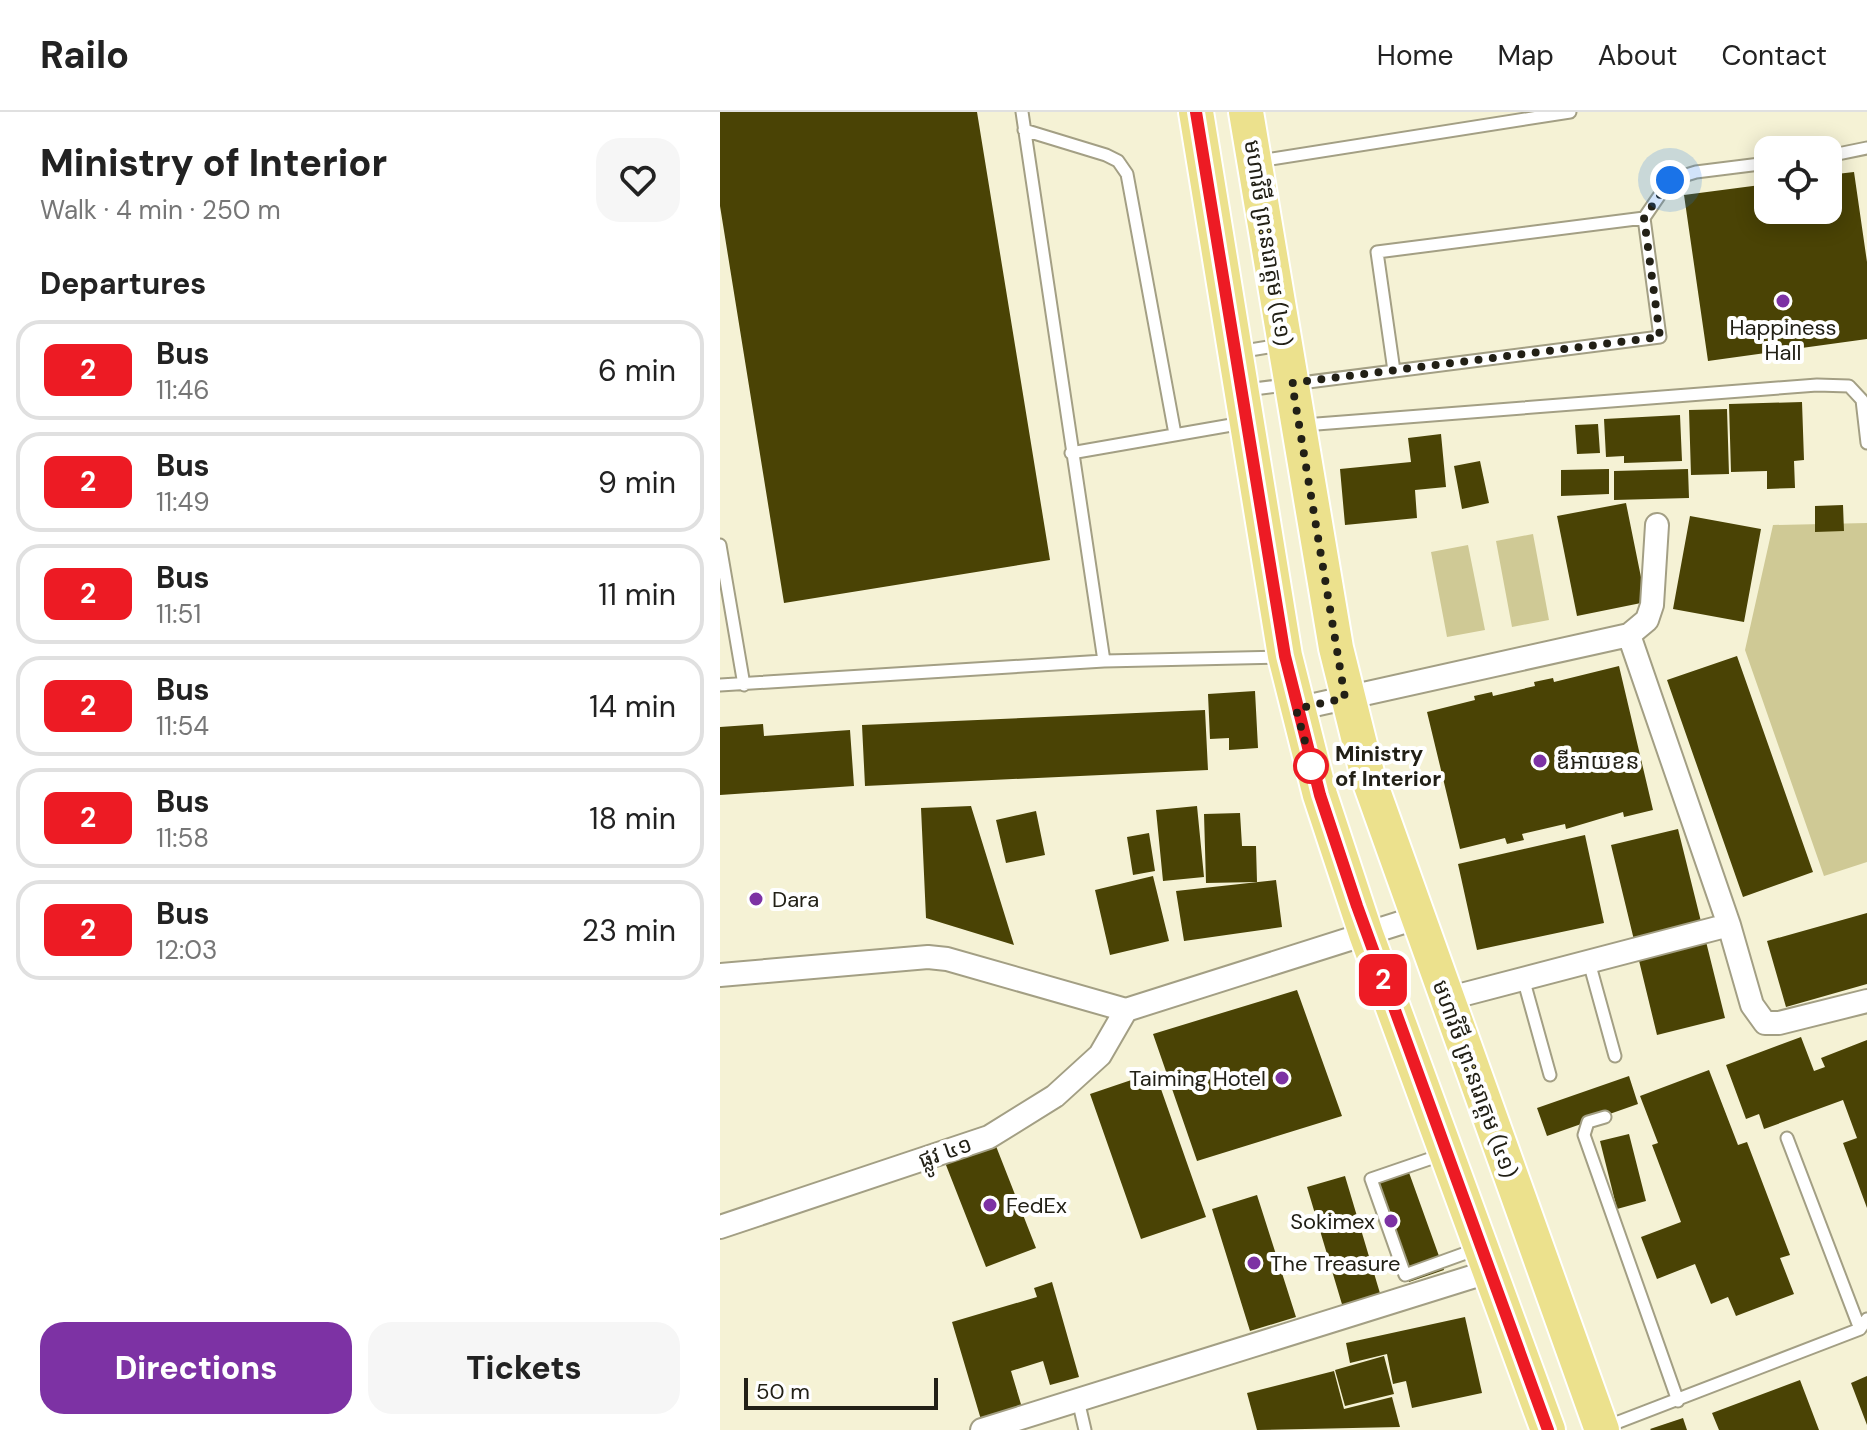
<!DOCTYPE html>
<meta charset="utf-8">
<style>
body{margin:0;font-family:"DM Sans","Noto Sans Khmer",sans-serif;background:#f6f6f6;color:#222;height:100vh;display:flex;flex-direction:column;font-size:30px;white-space:nowrap}
*{box-sizing:border-box;margin:0}
p{font-size:26px;color:#767676}
.icon{flex:none;width:44px;height:44px;fill:none;stroke:currentColor;stroke-width:2;stroke-linecap:round;stroke-linejoin:round}
.map{position:relative;flex:1;overflow:hidden}
.panel{display:flex;flex-direction:column;background:#fff;width:720px}
.panel>*{flex:none}
.badge{padding:0 16px;border-radius:12px;font-size:28px;line-height:52px}
.buttons{position:absolute;left:1034px;top:24px;display:grid;gap:16px}
.buttons a{display:grid;place-items:center;width:88px;height:88px;border-radius:16px;background:#fff;box-shadow:0 4px 20px #0003;font-size:40px}
.scale{position:absolute;left:24px;bottom:20px;width:194px;box-sizing:border-box;padding-left:8px;border:4px solid #222016;border-top:0;font-size:22px;line-height:28px;white-space:nowrap;color:#222016;-webkit-text-stroke:6px #fff;paint-order:stroke}
.you{position:absolute;width:40px;height:40px;margin:-20px;border:6px solid #fff;border-radius:50%;background:#1a73e8;box-shadow:0 0 0 12px #1a73e833}
.map>.badge{position:absolute;translate:-50% -50%;box-shadow:0 0 0 4px #fff}
h2{padding:0 40px;font-size:30px;line-height:72px}
.round{display:grid;place-items:center;flex:none;width:84px;height:84px;border-radius:24px;background:#f6f6f6}
.head{display:flex;align-items:center;justify-content:space-between;height:136px;padding:0 40px}
h1{font-size:38px;font-weight:800;line-height:60px}
.cta{display:flex;gap:16px;margin-top:auto;padding:16px 40px}
.cta a{flex:1;height:92px;border-radius:24px;background:#7d32a4;color:#fff;font-size:32px;font-weight:800;line-height:92px;text-align:center}
.cta a+a{background:#f6f6f6;color:#222}
ul{padding:0;list-style:none}
li{display:flex;align-items:center;gap:24px;height:100px;margin:0 16px 12px;padding:0 24px;border:4px solid #e0e0e0;border-radius:24px}
li div{flex:1}
li b{display:block;font-size:30px}
li em{font-style:normal}
li .badge{min-width:88px;font-weight:700;text-align:center}
header{display:flex;align-items:center;gap:48px;box-sizing:border-box;height:112px;padding:0 40px;background:#fff;border-bottom:2px solid #e0e0e0}
header strong{font-size:38px}
nav{display:flex;gap:44px;margin-inline-start:auto;font-size:28px}
main{display:flex;flex:1;min-height:0}
.map>svg:first-child{display:block}
.green{fill:#cfc995}
.building{fill:#4a4305}
.lines{fill:none;stroke-linecap:round;stroke-linejoin:round}
.lane-casing{stroke:#a39f84;stroke-width:15}
.street-casing{stroke:#a39f84;stroke-width:26}
.primary-casing{stroke:#fff;stroke-width:38}
.lane{stroke:#fff;stroke-width:11}
.street{stroke:#fff;stroke-width:22}
.primary{stroke:#ece18d;stroke-width:34}
.line-casing{stroke:#fff;stroke-width:18}
.line{stroke:#ed1b24;stroke-width:12}
.walk{stroke:#222016;stroke-width:8;stroke-dasharray:0 14.4}
.poi-dot{fill:#7d32a4;stroke:#fff;stroke-width:3}
.stop-dot{fill:#fff;stroke:#ed1b24;stroke-width:4}
.labels{text-anchor:middle;dominant-baseline:central;stroke-width:8;stroke-linejoin:round;paint-order:stroke}
.street-label{font-size:22px;fill:#222016;stroke:#fff}
.poi-label{font-size:22px;fill:#222016;stroke:#fff;text-anchor:start}
.stop-label{font-size:22px;font-weight:bold;fill:#222016;stroke:#fff;text-anchor:start}
</style>
<header>
<strong>Railo</strong>
<nav><a>Home</a><a>Map</a><a>About</a><a>Contact</a></nav>
</header>
<main>
<section class="panel">
<div class="head"><div><h1>Ministry of Interior</h1><p>Walk · 4 min · 250 m</p></div><a class="round"><svg class="icon" aria-label="heart" viewBox="0 0 24 24"><path d="M12 20l-8-8c-3-5 5-10 8-4 3-6 11-1 8 4z"/></svg></a></div>
<h2>Departures</h2>
<ul>
<li><span class="badge" style="background:#ed1b24;color:#fff">2</span><div><b>Bus</b><p>11:46</p></div><em>6 min</em></li>
<li><span class="badge" style="background:#ed1b24;color:#fff">2</span><div><b>Bus</b><p>11:49</p></div><em>9 min</em></li>
<li><span class="badge" style="background:#ed1b24;color:#fff">2</span><div><b>Bus</b><p>11:51</p></div><em>11 min</em></li>
<li><span class="badge" style="background:#ed1b24;color:#fff">2</span><div><b>Bus</b><p>11:54</p></div><em>14 min</em></li>
<li><span class="badge" style="background:#ed1b24;color:#fff">2</span><div><b>Bus</b><p>11:58</p></div><em>18 min</em></li>
<li><span class="badge" style="background:#ed1b24;color:#fff">2</span><div><b>Bus</b><p>12:03</p></div><em>23 min</em></li>
</ul>
<div class="cta"><a>Directions</a><a>Tickets</a></div>
</section>
<div class="map">
<svg width="1147" height="1318" viewBox="0 0 1147 1318">
<rect width="100%" height="100%" fill="#f5f2d5"/>
<path class="green" d="M1147,411V750L1104,764L1025,538L1053,413Z
M813,422L829,508L792,515L776,429Z
M748,433L765,518L727,525L711,440Z"/>
<path class="building" d="M0,0H257L330,448L64,491L0,94Z
M1134,60L1147,150V227L988,249L964,83L1048,72V98H1108V63Z
M1082,290L1084,348L1074,349L1075,376L1047,377V359L1011,360L1009,292Z
M1007,297L1009,362L971,363L969,298Z
M960,303L962,349L904,351V344L886,345L884,307Z
M878,312L880,341L857,342L855,313Z
M721,322L726,375L695,378L697,406L625,413L620,357L691,350L688,326Z
M760,349L769,391L742,397L734,354Z
M889,357V382L841,384V358Z
M968,357L969,386L894,388V359Z
M906,391L926,490L857,504L837,404Z
M1123,393L1124,419L1095,420V394Z
M970,404L1041,417L1024,510L953,497Z
M1017,544L1093,760L1023,785L947,568Z
M899,554L933,698L904,705L903,700L846,717L845,712L802,722L804,728L787,732L785,726L740,737L707,600L755,588L754,584L772,580L773,584L815,574L814,570L833,566L834,570Z
M535,579L538,636L509,638V626L490,627L488,582Z
M485,598L488,658L145,674L142,613Z
M43,612L44,624L130,618L134,674L0,683V615Z
M251,694L294,833L206,806L201,696Z
M477,694L484,765L443,769L436,698Z
M316,699L325,743L286,751L276,708Z
M520,701L522,734H536L537,770L486,771L484,702Z
M958,717L1005,906L937,923L891,733Z
M429,721L435,759L413,763L407,725Z
M865,723L884,811L757,838L738,752Z
M433,764L449,829L390,843L375,778Z
M556,768L562,815L464,829L456,779Z
M1147,801V872L1066,895L1047,829Z
M577,878L622,1004L477,1049L433,922Z
M1081,925L1094,959L1105,955L1101,946L1147,928V1096L1123,1031L1137,1026L1123,988L1044,1017L1039,1002L1026,1007L1006,953Z
M989,958L1018,1033L1027,1030L1070,1143L1060,1146L1074,1182L1016,1204L1008,1185L991,1192L975,1152L937,1167L921,1125L961,1110L932,1033L938,1031L920,984Z
M435,960L486,1105L421,1127L370,982Z
M909,964L918,992L827,1024L817,996Z
M909,1022L926,1089L897,1097L880,1029Z
M274,1029L316,1136L266,1155L224,1048Z
M687,1055L724,1158L689,1170L652,1067Z
M625,1064L662,1188L624,1199L587,1075Z
M537,1083L576,1205L530,1219L492,1097Z
M332,1170L359,1265L330,1273L323,1249L291,1259L303,1299L262,1311L232,1210L317,1185L314,1176Z
M745,1205L762,1281L692,1296L686,1269L673,1272L667,1242L630,1251L626,1231Z
M664,1244L674,1282L625,1294L615,1258Z
M614,1259L624,1297L672,1285L680,1315L537,1318L527,1281Z
M1147,1264V1313L1131,1271Z
M1080,1268L1099,1318H999L992,1301Z
M963,1306L967,1318H931L930,1317Z"/>
<g class="lines">
<defs>
<path id="lane" d="M302,0L384,549
M304,18L386,43L398,49L407,62L455,322
M1108,44L1147,36
M539,49L850,0
M518,240L560,233
M674,259L657,140L924,106
M526,278L940,225L924,106L950,68L976,60L1048,51
M584,313L1097,273L1129,274L1142,288L1147,331
M351,341L523,311
M0,433L24,573
M0,573L384,549L560,545
M869,850L895,944
M803,866L830,963
M885,1005L868,1010L864,1023L958,1289
M1067,1026L1140,1217
M724,1042L651,1067L685,1163L757,1137
M358,1288L365,1318
M883,1316L1140,1217L1147,1207"/>
<path id="street" d="M909,523L927,508L932,493L937,413
M576,597L909,523L1009,813L726,887
M1009,813L1032,893L1045,911H1059L1147,889
M0,863L208,845L227,847L406,898L696,806
M0,1115L269,1025L335,984L380,943L406,898
M262,1318L771,1159"/>
<path id="primary" d="M476,0L565,544L600,683L646,822L828,1318
M526,0L616,536L648,665L882,1318"/>
</defs>
<use href="#lane" class="lane-casing"/>
<use href="#street" class="street-casing"/>
<use href="#primary" class="primary-casing"/>
<use href="#lane" class="lane"/>
<use href="#street" class="street"/>
<use href="#primary" class="primary"/>
</g>
<g class="lines">
<defs>
<path id="line" d="M476,0L565,544L600,683L637,794L828,1318"/>
</defs>
<use href="#line" class="line-casing"/>
<use href="#line" class="line"/>
<path class="walk" d="M591,654L594,662L576,597L625,586L572,271L940,225L924,106L950,68"/>
</g>
<g class="poi-dot">
<circle cx="1063" cy="189" r="8"/>
<circle cx="820" cy="649" r="8"/>
<circle cx="36" cy="787" r="8"/>
<circle cx="562" cy="966" r="8"/>
<circle cx="270" cy="1093" r="8"/>
<circle cx="671" cy="1109" r="8"/>
<circle cx="534" cy="1151" r="8"/>
</g>
<circle class="stop-dot" cx="591" cy="654" r="16"/>
<g class="labels">
<g class="street-label">
<text transform="translate(548 131) rotate(81)">មហាវិថី ព្រះនរោត្តម (៤១)</text>
<text transform="translate(755 967) rotate(70)">មហាវិថី ព្រះនរោត្តម (៤១)</text>
<text transform="translate(225 1040) rotate(-19)">ផ្លូវ ៤១</text>
</g>
<g class="poi-label">
<text x="1063" y="215" text-anchor="middle">Happiness<tspan x="1063" dy="25">Hall</tspan></text>
<text x="836" y="649">ឌីអាយខន</text>
<text x="52" y="787">Dara</text>
<text x="546" y="966" text-anchor="end">Taiming Hotel</text>
<text x="286" y="1093">FedEx</text>
<text x="655" y="1109" text-anchor="end">Sokimex</text>
<text x="550" y="1151">The Treasure</text>
</g>
<g class="stop-label">
<text x="615" y="641">Ministry<tspan x="615" dy="25">of Interior</tspan></text>
</g>
</g>
</svg>
<div class="buttons">
<a><svg class="icon" aria-label="locate" viewBox="0 0 24 24"><circle cx="12" cy="12" r="6"/><path d="M12 2v4M12 18v4M2 12h4M18 12h4"/></svg></a>
</div>
<div class="scale">50 m</div>
<div class="you" style="left:950px;top:68px"></div>
<b class="badge" style="left:663px;top:868px;background:#ed1b24;color:#fff">2</b>
</div>
</main>
